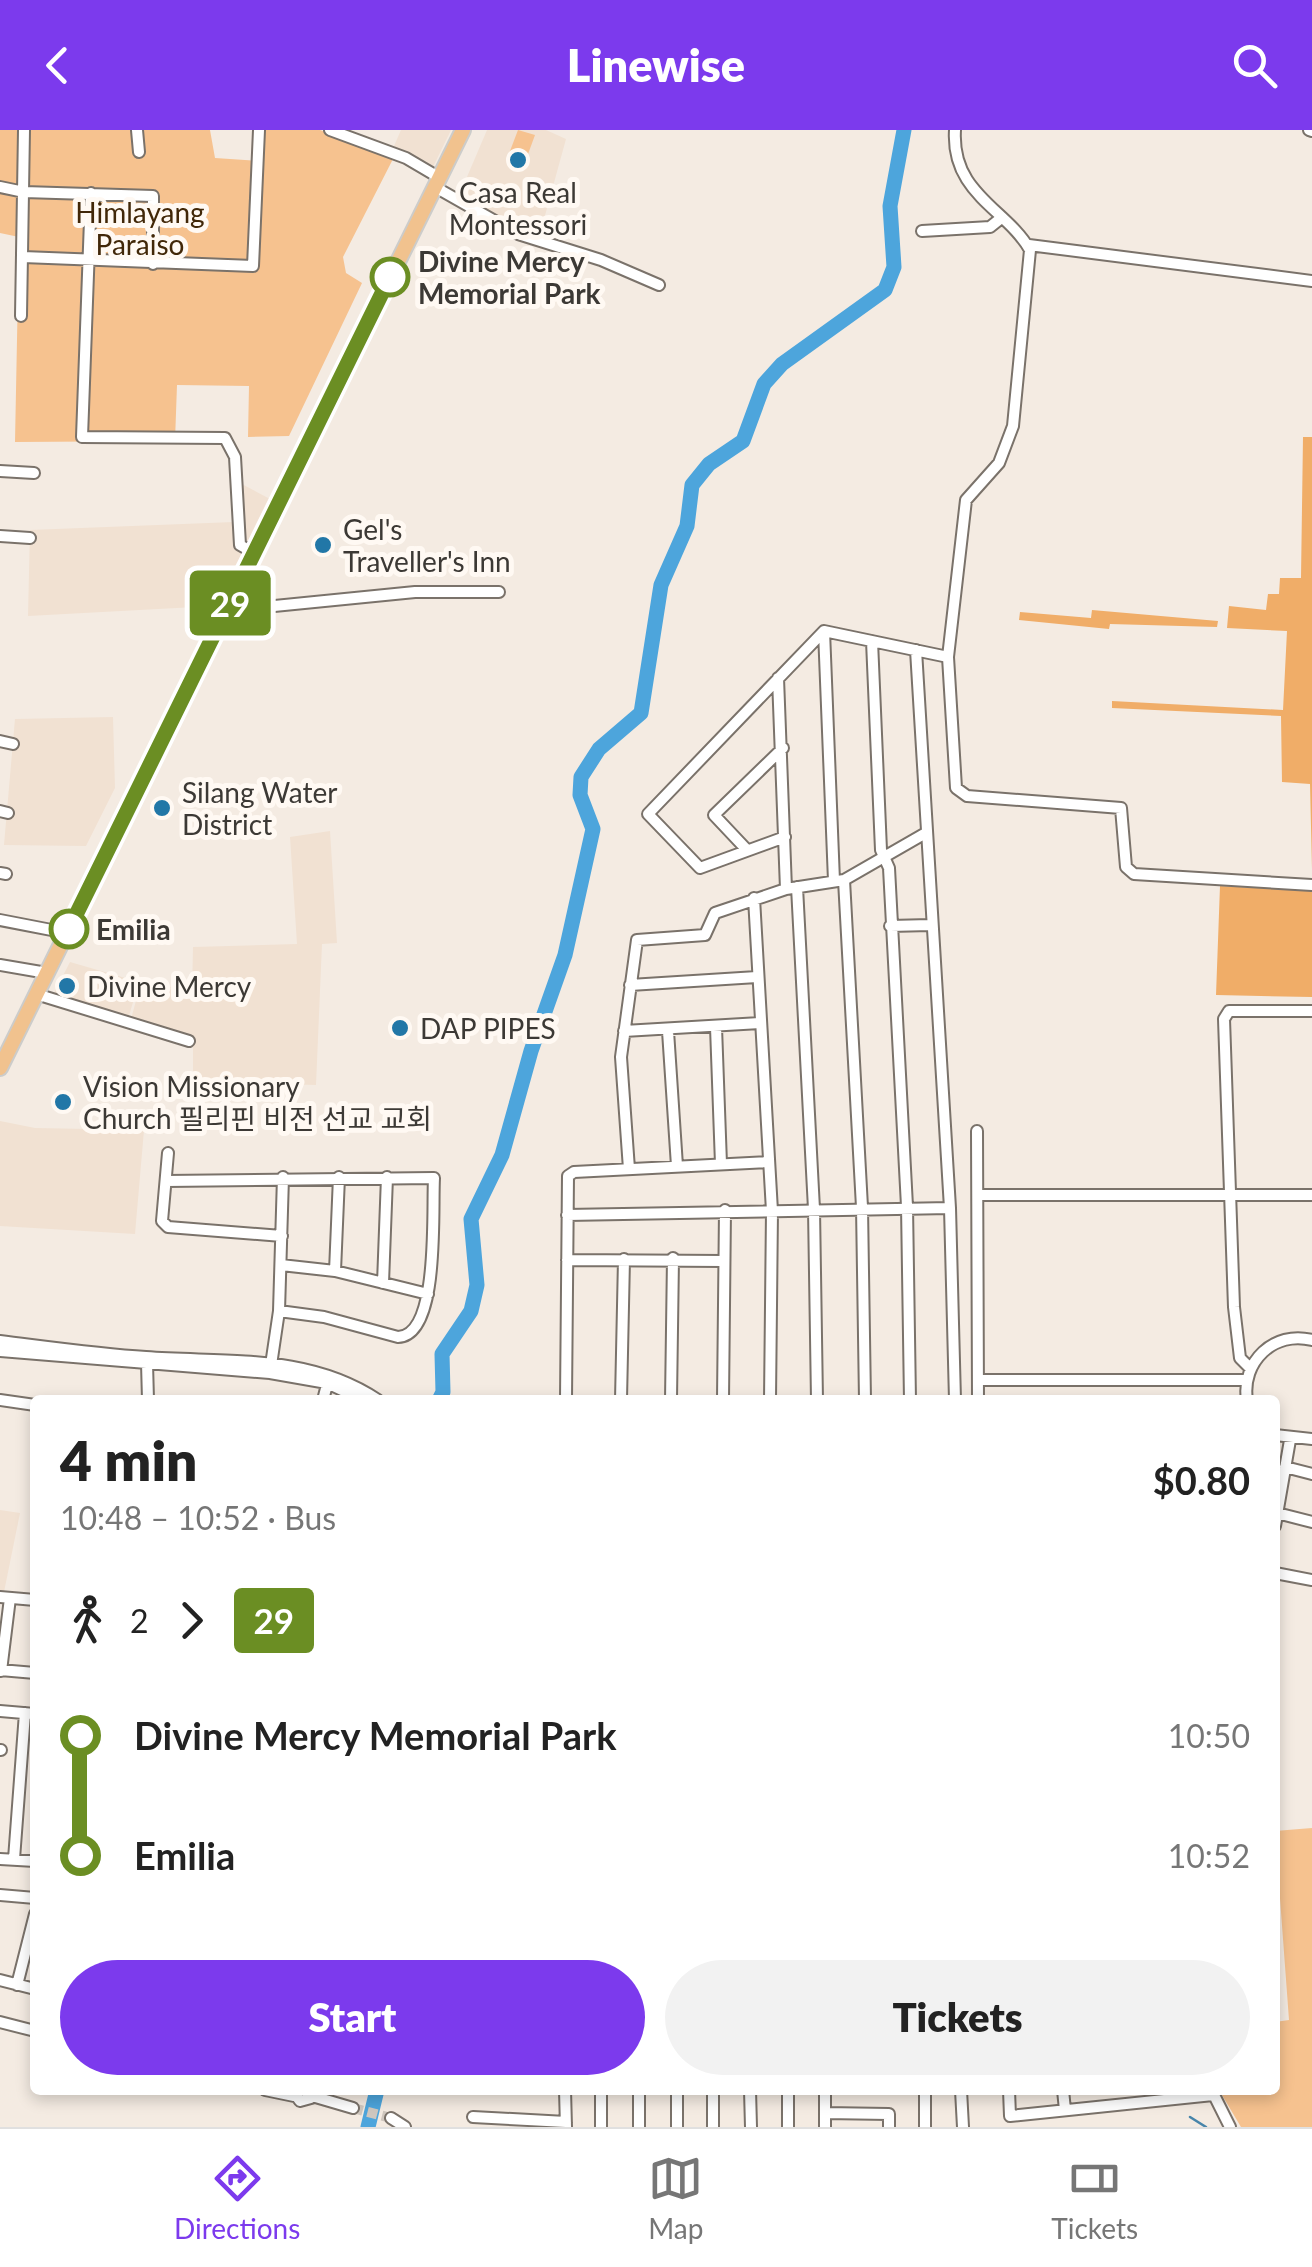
<!DOCTYPE html>
<meta charset="utf-8">
<style>
body{margin:0;font-family:Lato,"Noto Sans KR",sans-serif;background:#f2f2f2;color:#222;height:100vh;display:flex;flex-direction:column;font-size:38px;white-space:nowrap}
*{box-sizing:border-box;margin:0}
p{font-size:32px;color:#767676}
.icon{flex:none;width:55px;height:55px;fill:none;stroke:currentColor;stroke-width:2;stroke-linecap:round;stroke-linejoin:round}
.map{position:relative;flex:1;overflow:hidden}
.details{position:absolute;left:30px;top:1265px;width:1250px;height:700px;display:flex;flex-direction:column;background:#fff;border-radius:10px;box-shadow:0 5px 15px #0003}
.details>*{flex:none}
.badge{padding:0 20px;border-radius:8px;font-size:35px;line-height:65px}
.map>.badge{position:absolute;translate:-50% -50%;box-shadow:0 0 0 5px #fff}
.legs{display:flex;align-items:center;gap:15px;height:110px;padding:0 30px;font-size:32px}
.legs p{margin-inline-start:auto}
.overview{display:flex;align-items:center;justify-content:space-between;height:170px;padding:0 30px}
h1{font-size:55px;font-weight:800;line-height:75px}
.action{display:flex;gap:20px;margin-top:auto;padding:20px 30px}
.action a{flex:1;height:115px;border-radius:60px;background:#7c3aed;color:#fff;font-size:40px;font-weight:800;line-height:115px;text-align:center}
.action a+a{background:#f2f2f2;color:#222}
ul{padding:0 30px;list-style:none}
li{display:flex;align-items:center;gap:35px;height:120px;font-size:38px}
li i{display:grid;place-items:center;width:15px;height:100%;margin:0 12px;background:currentColor}
li i::after{content:'';width:25px;height:25px;margin:-12px;border:8px solid;border-radius:50%;background:#fff}
li p{margin-inline-start:auto}
li:first-child i{background:linear-gradient(#0000 50%,currentColor 0)}
li:last-child i{background:linear-gradient(currentColor 50%,#0000 0)}
header{display:flex;justify-content:space-between;align-items:center;height:130px;padding:0 30px;background:#7c3aed;color:#fff;font-size:45px;font-weight:800}
.dock{display:flex;justify-content:space-around;align-items:center;height:140px;border-top:2px solid #e0e0e0;background:#fff;font-size:28px;color:#767676}
.dock a{display:grid;justify-items:center;gap:5px}
.dock .current{color:#7c3aed}
.map>svg:first-child{display:block}
.built{fill:#f1e1d2}
.green{fill:#f6c28f}
.forest{fill:#f0ad68}
.lines{fill:none;stroke-linecap:round;stroke-linejoin:round}
.stream{stroke:#4885aa;stroke-width:2.5}
.river{stroke:#4da5dc;stroke-width:15}
.minor-tunnel{stroke:#cfc7bf;stroke-width:10;stroke-dasharray:10 5;stroke-linecap:butt}
.minor-casing{stroke:#7a726a;stroke-width:14}
.major-casing{stroke:#ccccca;stroke-width:18}
.minor{stroke:#fff;stroke-width:10}
.major{stroke:#f1c28e;stroke-width:14}
.line-1-casing{stroke:#fff;stroke-width:22}
.line-1{stroke:#6b8e23;stroke-width:15}
.poi-dot{fill:#2277a7;stroke:#fff9f3;stroke-width:4}
.stop-1-dot{fill:#fff;stroke:#6b8e23;stroke-width:5}
.labels{text-anchor:middle;dominant-baseline:central;stroke-width:10;stroke-linejoin:round;paint-order:stroke}
.poi-label{font-size:28px;fill:#3c3935;stroke:#fff9f3;text-anchor:start}
.park-label{font-size:28px;fill:#412708;stroke:#fff9f3}
.stop-label{font-size:28px;font-weight:bold;fill:#3c3935;stroke:#fff9f3;text-anchor:start}
</style>
<header><svg class="icon" aria-label="back" viewBox="0 0 24 24"><path d="M15 5l-7 7 7 7"/></svg>Linewise<svg class="icon" aria-label="search" viewBox="0 0 24 24"><circle cx="10" cy="10" r="6"/><path d="M15 15l6 6"/></svg></header>
<div class="map">
<svg width="1312" height="1997" viewBox="0 0 1312 1997">
<rect width="100%" height="100%" fill="#f4ebe2"/>
<path class="built" d="M401,0H451L433,37L394,16Z
M487,0H546L566,9L541,100L493,88L458,68Z
M238,352L270,369L248,416L243,414Z
M234,392L236,409L243,421L214,476L28,486L30,400Z
M113,587L115,658L86,716L4,715L15,589Z
M330,701L337,813L322,814L316,955L193,951V907L131,889L142,849L192,863L193,817L297,814L290,707Z
M70,832L139,852L128,889L52,867Z
M0,991L35,998L144,1000L135,1104L0,1096Z
M0,1380L20,1383L4,1462L0,1461Z"/>
<path class="green" d="M0,0H210L215,28L260,31L263,0H320L394,27L343,127L346,143L362,153L289,306L248,307L249,256L177,255L175,311L15,312L19,107L0,103Z
M518,0L535,5L524,35L507,29Z
M1312,1698V1997H1241L1219,1960H1275V1892L1289,1890L1275,1701Z"/>
<path class="forest" d="M1303,307H1312V739L1310,654L1282,652L1281,586L1112,578V571L1283,580L1287,501L1227,498L1229,476L1266,480L1268,464H1279L1280,448H1301Z
M1092,480L1218,491L1217,497L1110,494L1109,499L1019,490L1020,482L1091,488Z
M1220,756L1312,761V867L1216,865Z"/>
<g class="lines">
<path class="stream" d="M1190,1987L1206,1997"/>
<path class="river" d="M439,1270L443,1262L442,1224L471,1181L477,1155L471,1089L502,1025L531,921L565,825L593,699L580,665L581,647L599,619L641,583L661,455L687,396L692,355L709,334L743,311L764,254L782,234L885,160L894,137L890,76L904,0
M368,1997L377,1960"/>
<path class="minor-tunnel" d="M353,1978L391,1988"/>
<defs>
<path id="minor" d="M137,0L139,22
M330,0L406,28L440,48
M955,0C951,64 1007,79 1030,120L1013,296L999,333L966,370L948,527L956,658L967,666L1121,678L1126,737L1134,744L1312,755
M1309,0L1312,1
M0,57L24,62L153,66V134
M435,57L518,104L601,130L659,155
M91,63L82,307L225,308L235,327L240,415L254,423
M922,101L990,97L1000,89
M1029,115L1312,151
M23,127L253,136L259,0
M21,186L24,0
M0,341L34,343
M0,406L30,408
M233,467L254,478L415,462H499
M824,501L834,751
M824,501L948,527
M872,511L881,720L889,738L907,1076L910,1270
M916,520L950,1078L955,1270
M778,548L786,759
M0,611L13,614
M0,681L8,683
M785,707L700,738L648,684L824,501
M747,720L714,685L783,618
M0,743L6,744
M844,750L862,1077L865,1270
M797,757L814,1079L817,1270
M754,768L772,1081L770,1270
M0,790L67,803
M890,796L930,795
M0,835L47,843
M630,855L757,847
M36,864L189,911
M716,897L721,1034
M624,901L760,893
M668,901L677,1036
M977,1001L978,1270
M168,1023L162,1091L168,1097L282,1106
M629,1039L621,927L637,810L705,805L715,783L786,759L844,750L924,704
M166,1051L434,1048C432,1081 440,1206 398,1207L324,1187L279,1181
M980,1065H1312
M567,1085L950,1078
M567,1130L724,1131
M281,1135L335,1141L428,1164
M335,1141L339,1047
M383,1153L387,1047
M0,1211C49,1217 97,1224 146,1227C226,1233 308,1223 378,1270
M0,1221L270,1243L327,1253L363,1270
M147,1233L148,1270
M271,1235L279,1181L283,1047
M1250,1238L1240,1228L1234,1177L1224,889L1229,881H1312
M978,1250H1247
M0,1270L35,1275
M323,1270L329,1247
M566,1270L568,1046L574,1042L769,1032
M621,1270L624,1129
M671,1270L673,1128
M723,1270L725,1080
M1247,1270C1241,1232 1274,1200 1312,1210
M1275,1305L1312,1309
M1285,1337L1312,1344
M1277,1383L1312,1392
M1275,1396L1290,1310
M1275,1443L1312,1450
M0,1467L35,1470
M0,1540L35,1543
M1,1541L10,1468
M0,1581L35,1584
M0,1620H1
M0,1729L35,1731
M14,1729L25,1583
M0,1765L35,1768
M0,1850L35,1859
M17,1855L35,1784
M0,1892L35,1901
M265,1960L294,1966
M292,1960L300,1971L311,1968L313,1961
M565,1960L566,1997
M601,1960V1997
M639,1960V1997
M677,1960V1997
M713,1960V1997
M750,1960L751,1997
M788,1960V1997
M825,1960V1997
M961,1960L963,1997
M1009,1960L1010,1986L1213,1965
M1063,1960L1065,1980
M1212,1961L1230,1997
M312,1966L353,1978
M825,1983L889,1984V1997
M473,1987L566,1992
M391,1988L405,1997
M925,1997V1960"/>
<path id="major" d="M0,938L463,0"/>
</defs>
<use href="#minor" class="minor-casing"/>
<use href="#major" class="major-casing"/>
<use href="#minor" class="minor"/>
<use href="#major" class="major"/>
</g>
<g class="lines">
<defs>
<path id="line-1" d="M69,799L390,147"/>
</defs>
<use href="#line-1" class="line-1-casing"/>
<use href="#line-1" class="line-1"/>
</g>
<g class="poi-dot">
<circle cx="518" cy="30" r="10"/>
<circle cx="323" cy="415" r="10"/>
<circle cx="162" cy="678" r="10"/>
<circle cx="67" cy="856" r="10"/>
<circle cx="400" cy="898" r="10"/>
<circle cx="63" cy="972" r="10"/>
</g>
<g class="stop-1-dot">
<circle cx="390" cy="147" r="18"/>
<circle cx="69" cy="799" r="18"/>
</g>
<g class="labels">
<g class="poi-label">
<text x="518" y="62" text-anchor="middle">Casa Real<tspan x="518" dy="32">Montessori</tspan></text>
<text x="343" y="399">Gel's<tspan x="343" dy="32">Traveller's Inn</tspan></text>
<text x="182" y="662">Silang Water<tspan x="182" dy="32">District</tspan></text>
<text x="87" y="856">Divine Mercy</text>
<text x="420" y="898">DAP PIPES</text>
<text x="83" y="956">Vision Missionary<tspan x="83" dy="32">Church 필리핀 비전 선교 교회</tspan></text>
</g>
<g class="park-label">
<text x="140" y="82">Himlayang<tspan x="140" dy="32">Paraiso</tspan></text>
</g>
<g class="stop-label">
<text x="418" y="131">Divine Mercy<tspan x="418" dy="32">Memorial Park</tspan></text>
<text x="96" y="799">Emilia</text>
</g>
</g>
</svg>
<b class="badge" style="left:230px;top:473px;background:#6b8e23;color:#fff">29</b>
<section class="details">
<div class="overview"><div><h1>4 min</h1><p>10:48 – 10:52 · Bus</p></div><b>$0.80</b></div>
<div class="legs"><svg class="icon" aria-label="walk" viewBox="0 0 24 24"><circle cx="13" cy="4" r="2"/><path d="M13 8l-2 6 4 7M11 14l-3 7M7 12l3-4h3l4 4"/></svg>2<svg class="icon" aria-label="forward" viewBox="0 0 24 24"><path d="M9 5l7 7-7 7"/></svg><b class="badge" style="background:#6b8e23;color:#fff">29</b></div>
<ul>
<li><i style="color:#6b8e23"></i><b>Divine Mercy Memorial Park</b><p>10:50</p></li>
<li><i style="color:#6b8e23"></i><b>Emilia</b><p>10:52</p></li>
</ul>
<div class="action"><a>Start</a><a>Tickets</a></div>
</section>
</div>
<nav class="dock">
<a class="current"><svg class="icon" aria-label="directions" viewBox="0 0 24 24"><path d="M12 3l9 9-9 9-9-9zM9 14v-3h6M13 9l2 2-2 2"/></svg>Directions</a>
<a><svg class="icon" aria-label="map" viewBox="0 0 24 24"><path d="M3 6l6-2 6 2 6-2v14l-6 2-6-2-6 2zM9 4v14M15 6v14"/></svg>Map</a>
<a><svg class="icon" aria-label="tickets" viewBox="0 0 24 24"><path d="M3 7h18v10H3zM15 7v10"/></svg>Tickets</a>
</nav>
